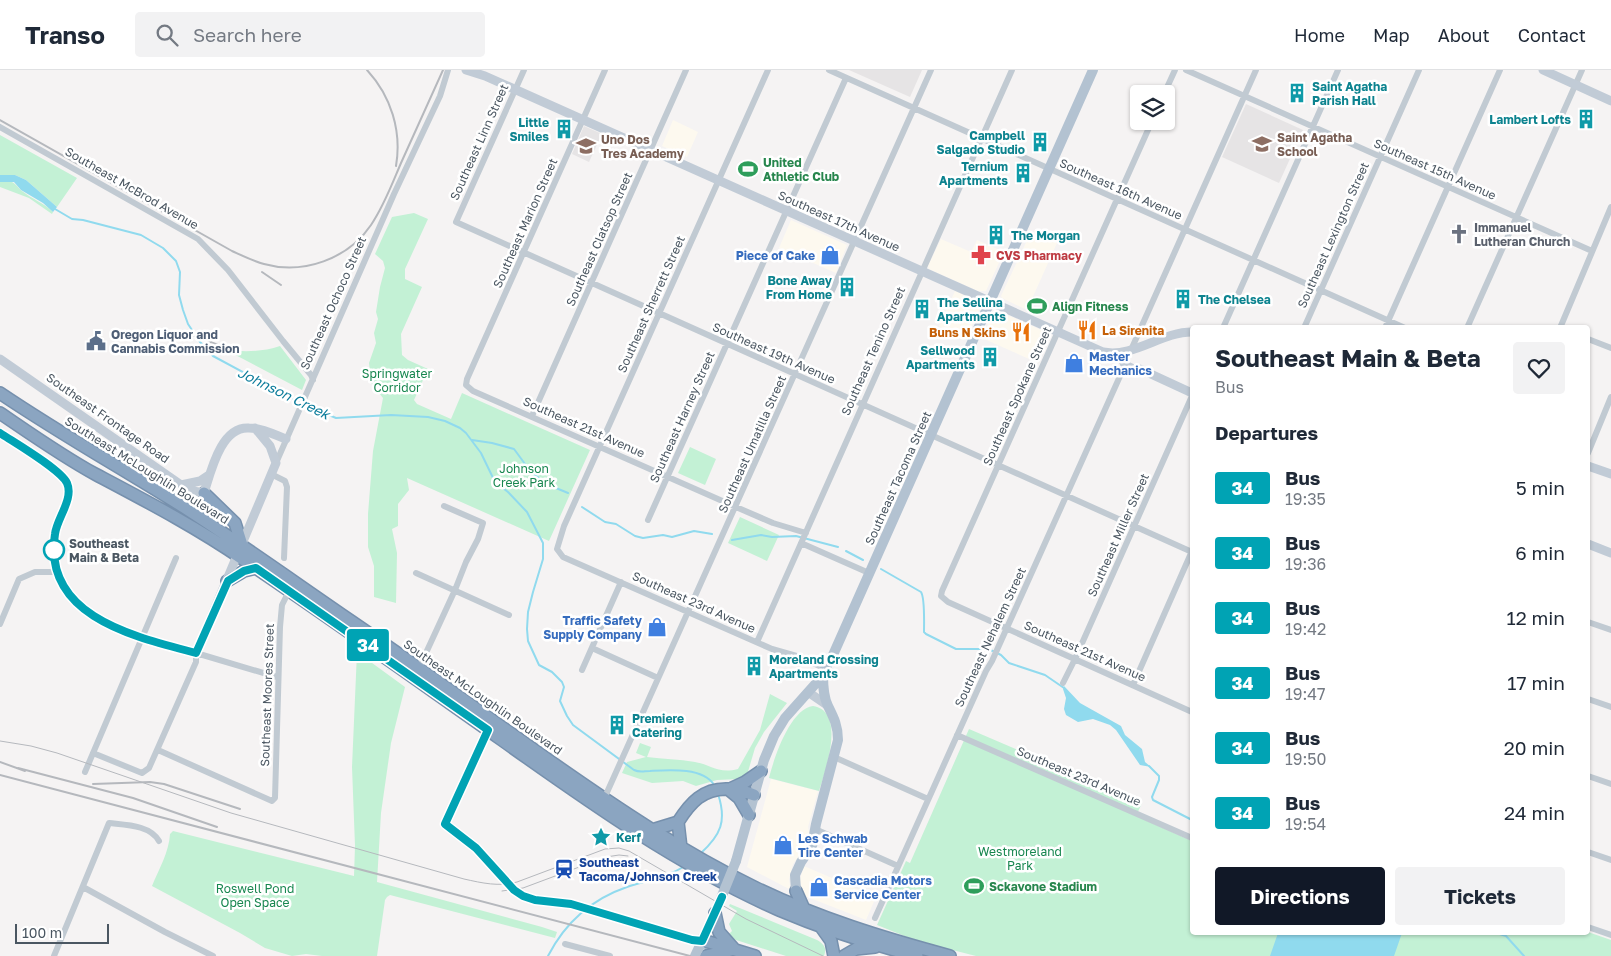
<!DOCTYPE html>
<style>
body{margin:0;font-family:"Golos Text",sans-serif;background:#f2f2f3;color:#1f2937;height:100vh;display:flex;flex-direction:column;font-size:19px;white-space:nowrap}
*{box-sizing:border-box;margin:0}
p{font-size:16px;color:#747a83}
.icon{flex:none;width:28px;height:28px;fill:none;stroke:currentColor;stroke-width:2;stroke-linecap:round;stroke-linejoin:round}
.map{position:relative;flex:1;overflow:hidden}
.panel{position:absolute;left:1190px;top:255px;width:400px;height:610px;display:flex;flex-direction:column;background:#fff;border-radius:5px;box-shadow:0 1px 4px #0004}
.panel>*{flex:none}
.badge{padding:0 10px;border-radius:4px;font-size:18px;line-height:32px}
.fabs{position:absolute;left:1130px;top:15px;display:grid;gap:10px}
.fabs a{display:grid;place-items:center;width:45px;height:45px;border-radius:5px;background:#fff;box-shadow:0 1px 4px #0004;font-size:25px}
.scale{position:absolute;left:15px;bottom:12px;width:94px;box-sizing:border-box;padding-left:5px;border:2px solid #4a5661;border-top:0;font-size:14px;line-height:18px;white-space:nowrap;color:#4a5661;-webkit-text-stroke:4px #fff;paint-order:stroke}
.map>.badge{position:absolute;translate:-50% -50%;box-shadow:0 0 0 2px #fff}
h2{padding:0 25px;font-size:19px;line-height:45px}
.round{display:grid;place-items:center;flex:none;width:52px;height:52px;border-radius:5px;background:#f2f2f3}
.head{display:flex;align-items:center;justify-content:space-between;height:85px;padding:0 25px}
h1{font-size:24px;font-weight:700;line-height:38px}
.cta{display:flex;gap:10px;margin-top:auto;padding:10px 25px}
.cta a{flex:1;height:58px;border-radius:5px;background:#111827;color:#fff;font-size:20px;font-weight:700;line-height:58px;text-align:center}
.cta a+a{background:#f2f2f3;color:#1f2937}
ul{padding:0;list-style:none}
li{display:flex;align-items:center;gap:15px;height:65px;padding:0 25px}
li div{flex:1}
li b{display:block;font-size:19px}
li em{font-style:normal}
li .badge{min-width:55px;font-weight:700;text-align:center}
header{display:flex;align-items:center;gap:30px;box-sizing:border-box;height:70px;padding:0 25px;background:#fff;border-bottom:1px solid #e0e1e3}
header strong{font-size:24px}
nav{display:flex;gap:28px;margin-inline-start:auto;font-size:18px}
.search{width:350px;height:45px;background:#f2f2f3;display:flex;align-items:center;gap:12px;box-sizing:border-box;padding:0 18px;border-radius:5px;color:#747a83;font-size:19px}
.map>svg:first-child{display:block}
.commercial{fill:#fdf9ef}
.education{fill:#e6e4e5}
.green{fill:#c3f1d5}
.water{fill:#90daee}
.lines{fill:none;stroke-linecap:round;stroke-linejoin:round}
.stream{stroke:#90daee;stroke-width:2}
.highway-casing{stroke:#7690ad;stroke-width:14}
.street{stroke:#c1cad2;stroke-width:6}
.secondary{stroke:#c1cbd6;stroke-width:9}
.primary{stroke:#b3c2d1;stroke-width:10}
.highway{stroke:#8ba5c1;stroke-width:11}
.tram{stroke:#b5b8bd;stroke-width:1}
.rail{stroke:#b5b8bd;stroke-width:2}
.primary-bridge{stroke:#b3c2d1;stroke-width:10}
.line-casing{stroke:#fff;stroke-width:11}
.line{stroke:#00a3b4;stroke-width:8}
.stop-dot{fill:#fff;stroke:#00a3b4;stroke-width:2.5}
.labels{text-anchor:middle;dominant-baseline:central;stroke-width:5;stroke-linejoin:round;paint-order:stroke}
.culture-label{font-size:12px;font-weight:bold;fill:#0d838f;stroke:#fff;text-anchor:start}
.education-label{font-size:12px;font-weight:bold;fill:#785e54;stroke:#fff;text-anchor:start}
.street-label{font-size:12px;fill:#4a5661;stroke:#fff}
.leisure-label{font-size:12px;font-weight:bold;fill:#27864d;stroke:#fff;text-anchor:start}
.worship-label{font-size:12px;font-weight:bold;fill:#5b616d;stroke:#fff;text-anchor:start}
.shop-label{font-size:12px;font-weight:bold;fill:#366cbe;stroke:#fff;text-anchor:start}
.health-label{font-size:12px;font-weight:bold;fill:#be3a42;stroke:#fff;text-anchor:start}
.food-label{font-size:12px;font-weight:bold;fill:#c56008;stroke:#fff;text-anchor:start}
.service-label{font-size:12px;font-weight:bold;fill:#4e5e75;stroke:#fff;text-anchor:start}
.park-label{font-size:12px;fill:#17864f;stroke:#fff}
.stop-label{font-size:12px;font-weight:bold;fill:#4a5661;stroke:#fff;text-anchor:start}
.transit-label{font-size:12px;font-weight:bold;fill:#164399;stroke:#fff;text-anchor:start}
.water-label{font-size:14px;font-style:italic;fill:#0c7c9b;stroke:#fff}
</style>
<header>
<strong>Transo</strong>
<div class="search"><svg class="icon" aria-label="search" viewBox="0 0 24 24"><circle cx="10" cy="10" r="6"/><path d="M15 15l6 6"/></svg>Search here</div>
<nav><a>Home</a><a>Map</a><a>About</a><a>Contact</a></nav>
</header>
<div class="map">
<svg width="1611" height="886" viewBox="0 0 1611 886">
<rect width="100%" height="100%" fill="#f5f3f3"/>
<path class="commercial" d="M673,50L698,62L687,87L662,76Z
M791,150L847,175L836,203L779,178Z
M1031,162L1057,173L1027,240L1002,228L1001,226Z
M941,169L971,182L977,170L1004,182L986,221H978L929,199L928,196Z
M955,221L978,231L981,236L966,268L939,256Z
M999,242L1003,243L1050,264L1038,293L982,268L991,247L995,243Z
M771,709L818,721L808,757L810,766L807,774L793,794L789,809L790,816L789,819L747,797Z
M804,796L876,827L866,850L805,826L801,819L800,809Z"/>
<path class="education" d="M849,0H922L910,27Z
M1246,34L1303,60L1279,113L1222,87Z
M584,56L602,64L589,92L572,84Z"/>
<path class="green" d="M0,65L77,108L57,137L26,110L15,105H0Z
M9,111C16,113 17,117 22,121C32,129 44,133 53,142L52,144L29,128L0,117V112Z
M414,143L428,149L405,199V209L422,217L401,264L402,285L408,290L428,299L414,330L417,334L451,349L462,323L590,380L549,471L407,408L409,420L398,434V456L392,459L397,483L396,533L374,527V496L368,477V444L373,381L383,328L371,313L373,305L370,302L369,293L376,273L374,263L378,249L376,242L380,217L385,198L383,191L375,184L392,147Z
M280,276L306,310L302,320L226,280C245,282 262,282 280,276Z
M690,377L716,389L705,415L678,403Z
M740,447L779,465L767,491L728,473Z
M357,582L405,617L391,673L381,743L377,812L542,857L557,862L555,868L390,825L387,827L385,830L377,886H322L306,884L292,886L265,878L240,863L152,816C159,799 169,782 170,764L173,761L354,806L355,776L352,697Z
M770,624L787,633L764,662L755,678L747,705L739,709L717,710L696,716L683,711L652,713L622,703L627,692L646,687L636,683L640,673L651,677L647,687C663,689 679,689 695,692C712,695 718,704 738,699L760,660Z
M813,636C847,641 825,702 819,721L769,708C774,688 790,639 813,636Z
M969,659L1142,733L1136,746L1192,771V862H1588L1611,870V886H976L917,871L877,855L906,791L910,793Z
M730,834L817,870C824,874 827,878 824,886H786L733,869L728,865L732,861L729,854L737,841L729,836Z"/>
<path class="water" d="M0,105H15L26,110L57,137L53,142L43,133L21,120L14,112H0Z
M1064,616L1080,633L1121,656L1125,665L1142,679L1145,692L1151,697L1140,695L1116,660L1110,655L1093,649L1078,652L1066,645L1064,639L1066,628L1063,619Z
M1278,863V862L1402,863L1394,886H1270Z"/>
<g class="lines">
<path class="stream" d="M55,139L72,149L83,150L141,165L163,178L176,191L180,202L179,225L183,240L188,254L200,272L213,286L300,333
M305,335L336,348L391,345L428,347L445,351L460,358L466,363L481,383L495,412L508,422L527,442L543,473V489L533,522L528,542L527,559L528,571L539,595L552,602L562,612L564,617L560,631L567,646L573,655L634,700C640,703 644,701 650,701C668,700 703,697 714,715
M472,370L492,373L514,379L528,398L544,413L568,423
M582,437L605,452L616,454L635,466L643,468L663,465L672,467L694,461L712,464
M732,470L761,465L772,467L796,466L838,477
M846,481L863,490
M881,499L921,522C925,528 924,553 924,562L926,564L956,579H987L993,581L1001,585L1009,593L1045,605L1064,618
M1149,696L1159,706V710L1152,727L1153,730L1192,750
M700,784C721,765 727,751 718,724
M1447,862L1455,864L1488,862
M1493,862L1506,866L1524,886
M548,886C565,853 592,829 627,817C647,810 666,808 685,796"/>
<defs>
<path id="highway" d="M0,323C62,365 127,401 190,441C244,476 297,514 351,551C417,596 482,643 547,689C614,736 682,782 756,818C818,848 883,868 950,886
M0,343C31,364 62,386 95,404C146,431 196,457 244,490C323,543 400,598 478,653C574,721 670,792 779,840C824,859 870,874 917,886
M204,423L235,453L242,475
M227,511L244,501L256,498
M732,718L745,712L761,701
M728,719L739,728L749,745
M652,760L678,752
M681,778L678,752C690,733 703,718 728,719C738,720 745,721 754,725
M796,821L804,839
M715,843L719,862L734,879
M821,857L831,871L834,886
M702,871L709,872L755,886
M706,886L731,880
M844,886L856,879L875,877"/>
</defs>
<use href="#highway" class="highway-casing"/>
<path class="street" d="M524,0L456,152L1192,482
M605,0L467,309L466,315L473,321L736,437L773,453L806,463
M768,0L564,456L557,479L563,487L772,579L800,587L826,599
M829,0L1405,258
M1186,0L1592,181
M1164,24L1175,0
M1152,51L942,521L941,526L948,532L1192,642
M0,57L198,169L228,200L283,271L311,305L313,310
M1223,258L1338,0
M1304,258L1419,0
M1385,258L1500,0
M1467,258L1582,0
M1560,258L1611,137
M1588,269L1611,278
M1131,280L1256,0
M532,346L686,0
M1588,383L1611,327
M276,393L394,124L440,26L448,0
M271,404L285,411L287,417L284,488
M648,450L846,8
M801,473L869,503
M416,503L509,545
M1588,552L1611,560
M0,554L19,509L35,502H58
M757,572L1012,0
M592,578L658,608
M419,598L455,520L466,492L478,469L483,453L444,436
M582,600L621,512
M1063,613L1075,589L1192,326
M1133,615L1192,481
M1588,629L1611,637
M957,665L1192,768
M158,680L272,731L275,728L280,557L282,535L289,521
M93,683L142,703L149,698L196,592V583L277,607
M834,687L928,729
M85,702L176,488
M1588,706L1611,714
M604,729L931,0
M815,759L898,796
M1588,782L1611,790
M83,817L165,862L213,886
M875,848L986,601L992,591L1125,295
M1588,857L1611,865
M565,874L610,886
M54,886L109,753C126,755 150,755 159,771"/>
<path class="secondary" d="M466,0L485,6L1103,282C1134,288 1161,262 1192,262
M1543,0L1611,31
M1120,283L1125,295L1134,299H1140L1192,323
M0,289L181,415L193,421L204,423C211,401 221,356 249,358C262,358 275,365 286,369
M0,363C15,373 60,399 67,413C74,429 57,448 55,464C42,547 136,567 196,583L276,393L270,376L255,358
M1588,396L1611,404
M181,415L200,411L209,405
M1588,474L1611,483
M808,622L827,635"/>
<path class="primary" d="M736,791L764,690L774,666L785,648L818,611L833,585L1093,0
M796,821L795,805L801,792L812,776L816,754L838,670C838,656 834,648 828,636C823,626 823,614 823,604
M695,886L715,843"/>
<use href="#highway" class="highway"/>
<path class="tram" d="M0,671L31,676L57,683L231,743L464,809C482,813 499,817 517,812L605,779L619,778L629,781L746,849L823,886
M502,821L523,818L606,787L619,785L628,786"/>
<path class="rail" d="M367,0C391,26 402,61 396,96
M0,50L232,181C243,186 253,191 264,194C303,205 348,189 371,155C384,136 392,114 401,93C415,62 429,31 443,0
M262,202L281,215
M188,263L218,275
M0,692L25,701
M18,698L133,728L217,757
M0,705L690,886
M93,714L150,712L164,714L240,739"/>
<path class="primary-bridge" d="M715,843L736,791"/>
</g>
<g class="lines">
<defs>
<path id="line" d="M0,363C15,373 60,399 67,413C74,429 57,448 55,464C42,547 136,567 196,583L228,511L244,501L256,498L488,660L445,754L476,778L514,820L523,826L535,830L571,834L692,870L702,871L722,827"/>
</defs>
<use href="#line" class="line-casing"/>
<use href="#line" class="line"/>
</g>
<defs>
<symbol id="building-bare" viewBox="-9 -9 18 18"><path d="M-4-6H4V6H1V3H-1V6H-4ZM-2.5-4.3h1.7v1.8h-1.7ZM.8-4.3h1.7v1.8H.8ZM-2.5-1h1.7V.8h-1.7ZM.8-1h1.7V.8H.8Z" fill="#0f9aa8" stroke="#fff" stroke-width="2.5" paint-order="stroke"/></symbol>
<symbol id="school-bare" viewBox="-9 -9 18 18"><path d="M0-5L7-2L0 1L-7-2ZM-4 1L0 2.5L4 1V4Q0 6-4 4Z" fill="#8d6e63" stroke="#fff" stroke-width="2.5" paint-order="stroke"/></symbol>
<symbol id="stadium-bare" viewBox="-9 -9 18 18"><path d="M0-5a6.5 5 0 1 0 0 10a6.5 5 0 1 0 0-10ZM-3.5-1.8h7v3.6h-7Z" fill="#2e9e5b" stroke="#fff" stroke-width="2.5" paint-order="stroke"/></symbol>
<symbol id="church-bare" viewBox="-9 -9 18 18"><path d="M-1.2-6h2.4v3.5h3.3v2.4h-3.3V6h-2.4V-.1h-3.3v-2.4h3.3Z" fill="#6b7280" stroke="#fff" stroke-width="2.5" paint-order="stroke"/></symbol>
<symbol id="shop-bare" viewBox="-9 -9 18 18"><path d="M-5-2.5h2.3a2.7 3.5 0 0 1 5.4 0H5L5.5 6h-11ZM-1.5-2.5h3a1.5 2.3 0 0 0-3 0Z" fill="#3f7fe0" stroke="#fff" stroke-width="2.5" paint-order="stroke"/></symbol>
<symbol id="pharmacy-bare" viewBox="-9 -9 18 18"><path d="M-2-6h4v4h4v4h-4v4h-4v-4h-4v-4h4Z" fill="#e0444e" stroke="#fff" stroke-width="2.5" paint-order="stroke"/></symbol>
<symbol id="restaurant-bare" viewBox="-9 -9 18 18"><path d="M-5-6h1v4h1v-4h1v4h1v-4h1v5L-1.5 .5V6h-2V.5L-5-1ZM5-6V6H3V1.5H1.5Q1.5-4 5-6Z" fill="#e8710a" stroke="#fff" stroke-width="2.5" paint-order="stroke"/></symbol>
<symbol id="civic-bare" viewBox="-9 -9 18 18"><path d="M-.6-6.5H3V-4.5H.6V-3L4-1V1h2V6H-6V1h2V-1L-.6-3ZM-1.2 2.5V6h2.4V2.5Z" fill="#5c6f8a" stroke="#fff" stroke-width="2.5" paint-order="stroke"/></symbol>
<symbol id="sight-bare" viewBox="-9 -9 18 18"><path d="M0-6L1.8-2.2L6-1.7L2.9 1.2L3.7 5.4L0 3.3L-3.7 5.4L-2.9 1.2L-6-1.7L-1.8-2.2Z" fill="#0f9aa8" stroke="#fff" stroke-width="2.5" paint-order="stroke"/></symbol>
<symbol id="station-bare" viewBox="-9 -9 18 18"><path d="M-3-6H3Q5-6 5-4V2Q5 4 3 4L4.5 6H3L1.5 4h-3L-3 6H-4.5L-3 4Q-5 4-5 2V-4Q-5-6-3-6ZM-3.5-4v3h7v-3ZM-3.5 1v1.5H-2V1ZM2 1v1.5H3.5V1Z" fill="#1a4fb4" stroke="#fff" stroke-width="2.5" paint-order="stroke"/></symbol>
</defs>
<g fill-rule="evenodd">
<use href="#building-bare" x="1283" y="9" width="28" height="28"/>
<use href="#building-bare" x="1572" y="35" width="28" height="28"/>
<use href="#building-bare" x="550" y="45" width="28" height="28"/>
<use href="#building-bare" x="1026" y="58" width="28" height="28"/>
<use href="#school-bare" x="1248" y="60" width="28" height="28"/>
<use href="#school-bare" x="572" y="62" width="28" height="28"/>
<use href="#stadium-bare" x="734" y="85" width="28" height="28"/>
<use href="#building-bare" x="1009" y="89" width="28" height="28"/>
<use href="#church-bare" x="1445" y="150" width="28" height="28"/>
<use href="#building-bare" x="982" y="151" width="28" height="28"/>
<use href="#shop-bare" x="816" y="171" width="28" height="28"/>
<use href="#pharmacy-bare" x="967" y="171" width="28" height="28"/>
<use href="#building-bare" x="833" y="203" width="28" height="28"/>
<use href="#building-bare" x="1169" y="215" width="28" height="28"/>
<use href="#stadium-bare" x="1023" y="222" width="28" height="28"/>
<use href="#building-bare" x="908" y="225" width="28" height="28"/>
<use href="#restaurant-bare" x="1073" y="246" width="28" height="28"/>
<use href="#restaurant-bare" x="1007" y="248" width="28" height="28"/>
<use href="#civic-bare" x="82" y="257" width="28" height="28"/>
<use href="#building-bare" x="976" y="273" width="28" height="28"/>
<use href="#shop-bare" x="1060" y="279" width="28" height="28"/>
<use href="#shop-bare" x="643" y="543" width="28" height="28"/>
<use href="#building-bare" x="740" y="582" width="28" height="28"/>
<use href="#building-bare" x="603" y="641" width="28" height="28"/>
<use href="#sight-bare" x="587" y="753" width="28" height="28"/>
<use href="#shop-bare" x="769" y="761" width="28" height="28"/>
<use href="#station-bare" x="550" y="785" width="28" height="28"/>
<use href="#stadium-bare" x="960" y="802" width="28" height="28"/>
<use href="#shop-bare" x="805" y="803" width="28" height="28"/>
</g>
<circle class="stop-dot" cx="54" cy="480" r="10"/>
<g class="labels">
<g class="culture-label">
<text x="1312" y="16">Saint Agatha<tspan x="1312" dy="14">Parish Hall</tspan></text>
<text x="1571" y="49" text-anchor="end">Lambert Lofts</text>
<text x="549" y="52" text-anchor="end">Little<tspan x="549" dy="14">Smiles</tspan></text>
<text x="1025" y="65" text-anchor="end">Campbell<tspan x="1025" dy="14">Salgado Studio</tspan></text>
<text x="1008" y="96" text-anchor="end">Ternium<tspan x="1008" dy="14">Apartments</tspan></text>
<text x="1011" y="165">The Morgan</text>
<text x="832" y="210" text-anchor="end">Bone Away<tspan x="832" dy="14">From Home</tspan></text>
<text x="1198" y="229">The Chelsea</text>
<text x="937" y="232">The Sellina<tspan x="937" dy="14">Apartments</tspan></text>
<text x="975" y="280" text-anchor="end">Sellwood<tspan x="975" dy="14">Apartments</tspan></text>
<text x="769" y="589">Moreland Crossing<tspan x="769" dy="14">Apartments</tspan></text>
<text x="632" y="648">Premiere<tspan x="632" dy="14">Catering</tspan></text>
<text x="616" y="767">Kerf</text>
</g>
<g class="education-label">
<text x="1277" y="67">Saint Agatha<tspan x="1277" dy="14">School</tspan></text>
<text x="601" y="69">Uno Dos<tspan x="601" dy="14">Tres Academy</tspan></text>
</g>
<g class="street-label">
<text transform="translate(479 72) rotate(-66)">Southeast Linn Street</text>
<text transform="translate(1435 99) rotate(24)">Southeast 15th Avenue</text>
<text transform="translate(132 118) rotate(30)">Southeast McBrod Avenue</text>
<text transform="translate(1121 119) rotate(24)">Southeast 16th Avenue</text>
<text transform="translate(839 151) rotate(24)">Southeast 17th Avenue</text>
<text transform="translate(525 153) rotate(-66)">Southeast Marion Street</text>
<text transform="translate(1333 165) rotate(-66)">Southeast Lexington Street</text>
<text transform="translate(599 169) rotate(-66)">Southeast Clatsop Street</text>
<text transform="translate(333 233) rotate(-66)">Southeast Ochoco Street</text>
<text transform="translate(651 234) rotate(-66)">Southeast Sherrett Street</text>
<text transform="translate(873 281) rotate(-66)">Southeast Tenino Street</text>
<text transform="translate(774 283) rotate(24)">Southeast 19th Avenue</text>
<text transform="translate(1017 326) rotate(-66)">Southeast Spokane Street</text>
<text transform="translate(682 347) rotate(-66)">Southeast Harney Street</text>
<text transform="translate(108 348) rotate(35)">Southeast Frontage Road</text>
<text transform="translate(584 357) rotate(24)">Southeast 21st Avenue</text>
<text transform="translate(752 374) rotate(-66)">Southeast Umatilla Street</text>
<text transform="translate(147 400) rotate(32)">Southeast McLoughlin Boulevard</text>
<text transform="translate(898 408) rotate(-66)">Southeast Tacoma Street</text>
<text transform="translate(1118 465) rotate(-66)">Southeast Miller Street</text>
<text transform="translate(694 532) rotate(24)">Southeast 23rd Avenue</text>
<text transform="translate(990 567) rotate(-65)">Southeast Nehalem Street</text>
<text transform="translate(1085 581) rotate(24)">Southeast 21st Avenue</text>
<text transform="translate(267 625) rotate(-88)">Southeast Moores Street</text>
<text transform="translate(483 627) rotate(35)">Southeast McLoughlin Boulevard</text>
<text transform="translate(1079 706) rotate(23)">Southeast 23rd Avenue</text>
</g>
<g class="leisure-label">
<text x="763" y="92">United<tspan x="763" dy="14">Athletic Club</tspan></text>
<text x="1052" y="236">Align Fitness</text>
<text x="989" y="816">Sckavone Stadium</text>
</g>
<g class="worship-label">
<text x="1474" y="157">Immanuel<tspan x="1474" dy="14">Lutheran Church</tspan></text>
</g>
<g class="shop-label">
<text x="815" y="185" text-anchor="end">Piece of Cake</text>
<text x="1089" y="286">Master<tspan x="1089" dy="14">Mechanics</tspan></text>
<text x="642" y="550" text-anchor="end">Traffic Safety<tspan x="642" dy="14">Supply Company</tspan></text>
<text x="798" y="768">Les Schwab<tspan x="798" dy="14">Tire Center</tspan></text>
<text x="834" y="810">Cascadia Motors<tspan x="834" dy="14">Service Center</tspan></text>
</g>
<g class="health-label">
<text x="996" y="185">CVS Pharmacy</text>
</g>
<g class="food-label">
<text x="1102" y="260">La Sirenita</text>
<text x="1006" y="262" text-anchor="end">Buns N Skins</text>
</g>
<g class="service-label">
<text x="111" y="264">Oregon Liquor and<tspan x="111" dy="14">Cannabis Commission</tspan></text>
</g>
<g class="park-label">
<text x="397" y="303">Springwater<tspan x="397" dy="14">Corridor</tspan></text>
<text x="524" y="398">Johnson<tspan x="524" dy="14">Creek Park</tspan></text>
<text x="1020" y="781">Westmoreland<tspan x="1020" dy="14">Park</tspan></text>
<text x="255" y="818">Roswell Pond<tspan x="255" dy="14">Open Space</tspan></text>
</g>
<g class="stop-label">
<text x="69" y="473">Southeast<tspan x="69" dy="14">Main &amp; Beta</tspan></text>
</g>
<g class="transit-label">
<text x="579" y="792">Southeast<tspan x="579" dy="14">Tacoma/Johnson Creek</tspan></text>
</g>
<g class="water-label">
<text transform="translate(284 323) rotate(26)">Johnson Creek</text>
</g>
</g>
</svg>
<div class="fabs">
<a><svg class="icon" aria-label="layers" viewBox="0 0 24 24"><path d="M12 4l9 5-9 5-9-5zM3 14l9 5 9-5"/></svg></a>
</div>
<div class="scale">100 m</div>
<b class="badge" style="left:368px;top:575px;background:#00a3b4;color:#fff">34</b>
<section class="panel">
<div class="head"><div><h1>Southeast Main &amp; Beta</h1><p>Bus</p></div><a class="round"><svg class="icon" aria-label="heart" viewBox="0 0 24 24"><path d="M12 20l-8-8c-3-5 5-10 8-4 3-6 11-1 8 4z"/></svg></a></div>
<h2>Departures</h2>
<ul>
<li><span class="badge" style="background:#00a3b4;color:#fff">34</span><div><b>Bus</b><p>19:35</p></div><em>5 min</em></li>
<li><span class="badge" style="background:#00a3b4;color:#fff">34</span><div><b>Bus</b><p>19:36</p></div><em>6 min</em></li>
<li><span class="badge" style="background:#00a3b4;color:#fff">34</span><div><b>Bus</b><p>19:42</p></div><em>12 min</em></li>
<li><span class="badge" style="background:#00a3b4;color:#fff">34</span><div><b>Bus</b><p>19:47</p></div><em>17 min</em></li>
<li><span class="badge" style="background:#00a3b4;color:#fff">34</span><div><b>Bus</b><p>19:50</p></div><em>20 min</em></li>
<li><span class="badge" style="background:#00a3b4;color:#fff">34</span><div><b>Bus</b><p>19:54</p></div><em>24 min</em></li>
</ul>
<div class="cta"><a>Directions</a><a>Tickets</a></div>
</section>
</div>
